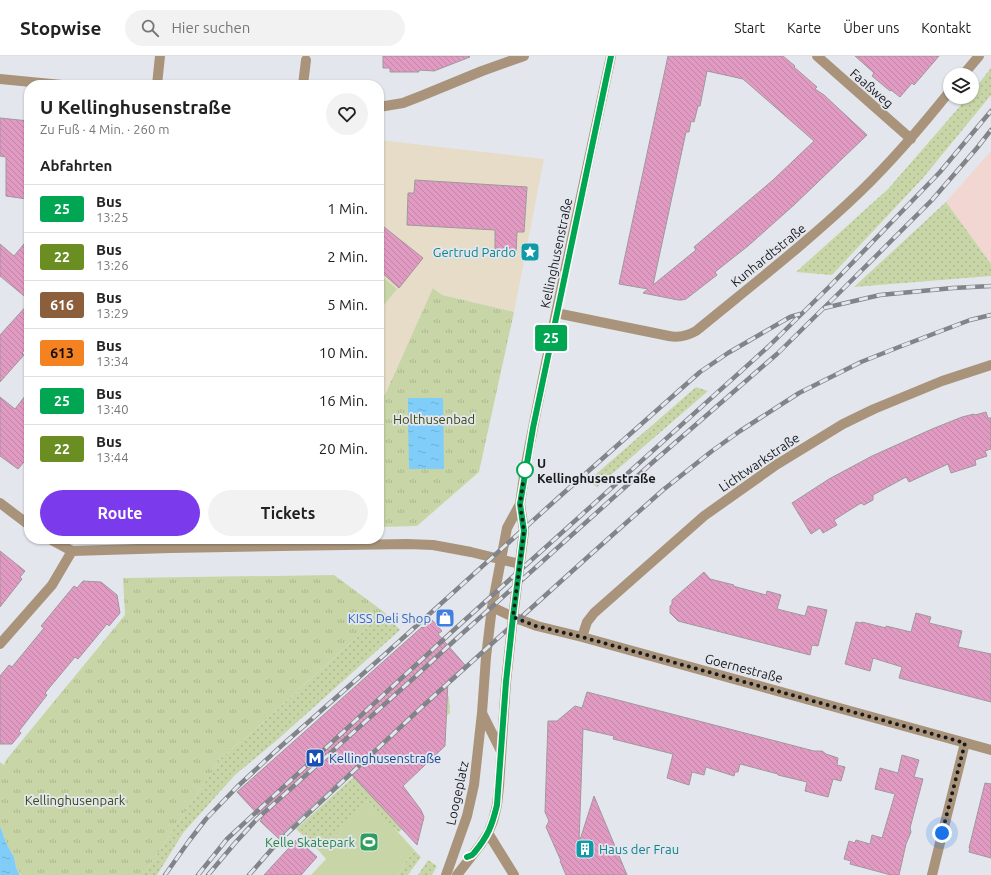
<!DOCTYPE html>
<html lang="de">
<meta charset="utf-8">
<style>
body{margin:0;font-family:Ubuntu,sans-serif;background:#f2f2f2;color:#222;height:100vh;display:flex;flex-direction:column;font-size:15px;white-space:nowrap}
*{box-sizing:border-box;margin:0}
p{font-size:13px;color:#767676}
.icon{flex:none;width:22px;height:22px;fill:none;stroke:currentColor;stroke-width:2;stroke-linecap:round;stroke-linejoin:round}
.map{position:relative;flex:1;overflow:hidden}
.sheet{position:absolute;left:24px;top:24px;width:360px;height:464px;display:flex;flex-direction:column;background:#fff;border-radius:16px;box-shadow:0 1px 3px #0004}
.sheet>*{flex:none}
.badge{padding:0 8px;border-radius:3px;font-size:14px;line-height:26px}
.buttons{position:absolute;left:943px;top:12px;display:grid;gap:8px}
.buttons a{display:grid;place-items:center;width:36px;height:36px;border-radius:50%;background:#fff;box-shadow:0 1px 3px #0004;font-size:20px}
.you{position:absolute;width:20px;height:20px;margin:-10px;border:3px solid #fff;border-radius:50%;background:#1a73e8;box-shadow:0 0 0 6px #1a73e833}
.map>.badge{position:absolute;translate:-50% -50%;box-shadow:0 0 0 2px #fff}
h2{padding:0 16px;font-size:15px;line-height:36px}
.round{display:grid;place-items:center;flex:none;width:42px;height:42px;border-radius:21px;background:#f2f2f2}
.overview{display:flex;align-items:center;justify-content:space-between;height:68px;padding:0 16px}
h1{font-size:19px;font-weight:700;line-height:30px}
.cta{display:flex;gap:8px;margin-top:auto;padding:8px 16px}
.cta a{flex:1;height:46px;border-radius:24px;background:#7c3aed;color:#fff;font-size:16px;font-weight:700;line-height:46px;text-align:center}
.cta a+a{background:#f2f2f2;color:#222}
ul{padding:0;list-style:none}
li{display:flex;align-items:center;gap:12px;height:48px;padding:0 16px;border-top:1px solid #e0e0e0}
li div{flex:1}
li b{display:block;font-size:15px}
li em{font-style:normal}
li .badge{min-width:44px;font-weight:700;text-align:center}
header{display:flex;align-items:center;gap:24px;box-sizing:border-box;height:56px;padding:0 20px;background:#fff;border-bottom:1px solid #e0e0e0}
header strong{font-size:19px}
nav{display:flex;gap:22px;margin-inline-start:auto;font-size:14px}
.search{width:280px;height:36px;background:#f2f2f2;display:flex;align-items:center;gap:10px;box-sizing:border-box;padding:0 14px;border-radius:22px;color:#767676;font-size:15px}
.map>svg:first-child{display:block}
.commercial{fill:#f1d6d2}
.education{fill:#e6dcc7}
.grass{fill:url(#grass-dots)}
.park{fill:url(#park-tufts)}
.pitch{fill:#c8d6a7}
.water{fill:url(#water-ripples)}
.building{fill:url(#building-back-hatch);stroke:#9f989c;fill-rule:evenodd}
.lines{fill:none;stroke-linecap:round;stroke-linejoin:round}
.minor{stroke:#a9947b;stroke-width:10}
.rail-casing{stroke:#818488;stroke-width:4.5}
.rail{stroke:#e3e7ed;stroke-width:3;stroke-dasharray:9;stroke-linecap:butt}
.line-casing{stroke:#fff;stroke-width:9}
.line{stroke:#00a651;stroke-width:6}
.walk{stroke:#191a1c;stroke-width:4;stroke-dasharray:0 7.2}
.stop-dot{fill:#fff;stroke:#00a651;stroke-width:2}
.labels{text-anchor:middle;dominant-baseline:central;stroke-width:3.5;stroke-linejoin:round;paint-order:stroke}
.street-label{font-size:13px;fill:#191a1c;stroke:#e3e7ed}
.culture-label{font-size:13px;fill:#0d838f;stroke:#e3e7ed;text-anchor:end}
.park-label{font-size:13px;fill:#3b4712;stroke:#e3e7ed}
.stop-label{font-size:13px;font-weight:bold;fill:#191a1c;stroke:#e3e7ed;text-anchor:start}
.shop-label{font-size:13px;fill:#366cbe;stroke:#e3e7ed;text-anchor:end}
.transit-label{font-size:13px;fill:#164399;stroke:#e3e7ed;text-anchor:start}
.leisure-label{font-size:13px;fill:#27864d;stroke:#e3e7ed;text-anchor:end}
</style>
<header>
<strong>Stopwise</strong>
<div class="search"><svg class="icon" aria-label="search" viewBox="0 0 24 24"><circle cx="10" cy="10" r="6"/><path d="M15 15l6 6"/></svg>Hier suchen</div>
<nav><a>Start</a><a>Karte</a><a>Über uns</a><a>Kontakt</a></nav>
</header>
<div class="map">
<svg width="991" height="819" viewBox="0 0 991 819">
<defs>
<pattern id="grass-dots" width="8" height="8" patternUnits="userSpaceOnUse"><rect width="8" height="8" fill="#c8d6a7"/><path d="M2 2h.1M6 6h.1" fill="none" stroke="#abb78f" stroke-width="1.8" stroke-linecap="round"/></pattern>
<pattern id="park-tufts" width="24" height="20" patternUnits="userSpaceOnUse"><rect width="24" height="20" fill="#c8d6a7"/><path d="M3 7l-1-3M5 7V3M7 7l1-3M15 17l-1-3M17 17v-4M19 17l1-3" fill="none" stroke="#abb78f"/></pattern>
<pattern id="water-ripples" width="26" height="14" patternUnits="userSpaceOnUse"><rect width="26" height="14" fill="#7fcdf8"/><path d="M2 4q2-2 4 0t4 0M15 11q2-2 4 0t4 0" fill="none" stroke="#6dafd4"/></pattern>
<pattern id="building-back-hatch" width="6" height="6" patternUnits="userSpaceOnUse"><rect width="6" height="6" fill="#e19bc3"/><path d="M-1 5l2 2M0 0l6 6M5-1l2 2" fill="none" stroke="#c085a7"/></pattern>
</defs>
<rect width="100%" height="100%" fill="#e3e7ed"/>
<path class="commercial" d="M991,95V208L946,146Z"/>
<path class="education" d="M379,84L544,103L514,256L442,239L434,232L385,339H379Z"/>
<path class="grass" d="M991,12V39L923,122L832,219L796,216L888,133L968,41H972V36Z
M946,146L991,208V220L854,231Z
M696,331L708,335L597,431L588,425Z
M384,556L400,574L276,685L235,719L183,777L157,819H143L221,702L257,672Z
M446,637L449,641L450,657L366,733L402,773L399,776L392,771L367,745L340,776L320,796L296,773Z
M415,795L421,801L408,819H398L408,802Z
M428,804L437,810L432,819H418Z"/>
<path class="park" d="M433,232L442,239L514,256L479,416L417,470L379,471V339H385Z
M334,519L384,556L257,672L221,702L143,819H21L16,812L14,801L6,787L1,772L0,771V706L4,709L6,704L125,559L123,522Z"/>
<path class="pitch" d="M379,218L397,233L379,255Z
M367,745C383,762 400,777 415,795L408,802L398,819H311L326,803L320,796L340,776V771Z"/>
<path class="water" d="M408,342H443L444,413H409L408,367H404V362L408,361Z
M0,771L1,772L6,787L14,801L16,812L20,819H0Z"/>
<path class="building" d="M383,0H469L470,1L434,15L419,14V16H390V12H383Z
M668,0H783L795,10L794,11L817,31L815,33L824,39L867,79L794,149L748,190L715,216L717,219L686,243L682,244H678L643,237L648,233L619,228ZM707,15L743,23L814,85L773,124L694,191L696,194L653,229L686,76H689L691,65L694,66L698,50H700Z
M855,0H939L914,29L912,27L900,41L891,34L890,35L872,20L874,17Z
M0,62L29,65V127L27,128V143L6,140V101L0,100Z
M415,124L527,131L524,176H517L516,197L495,196V174L407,169L408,137H414Z
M379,167L423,202L399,232L379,214Z
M29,182V244L0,220V188L14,200Z
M29,247V288L22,297L24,299L0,326V279Z
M29,335V400L18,413L0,400V341L15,353Z
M986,356L988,362H991V393L985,395L987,400L975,404L976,409L951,417L948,408L909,426L906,421L873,439V444L864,449L861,447L834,464L837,469L823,477L820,472L811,478L792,447L829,423L872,400L932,373L962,361L974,358L975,359Z
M0,495L25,515L20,521L22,523L0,551Z
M704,516L710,523L734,529L733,530L766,539L767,535L781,539L777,553L805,560L808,550L827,554L818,590L812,589L810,599L678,565L670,557V550L672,548V544Z
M83,525L101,526L117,539L120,557L109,570L107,568L78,603L75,601L45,637L47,639L19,675L21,677L12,688H0V620L9,609L12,611L44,572L41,570L46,564L74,530L77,532Z
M916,557L931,561L929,567L962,575L958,591L991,598V646L899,622L902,611L873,602L870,615L845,608L856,566L861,567L862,566L886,572V570L911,576Z
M432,564L442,575L438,578L465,609L448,624L445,690L403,730L421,754L424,761L417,789L349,716L278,782L260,765L262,763L237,736L422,571L423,572Z
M587,636L814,695H822L826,698L838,702L837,709L845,711L841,725L833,723L828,741L805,735L807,726L778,719V718L740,708L738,716H735L734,720L706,711L704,719L692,716L689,729L667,722L673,698L613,683L614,680L583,673L579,787L594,740L627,819H566L560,805H561L546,771L549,765L545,756L548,665H557L575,650L582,652Z
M902,699L919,704L914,721L923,723L910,772L911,776L906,788L899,819H891L850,808L851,805L844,803L849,785L855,787L856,784L870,788L872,779L882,782L895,738L875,733L880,712L898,717Z
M985,727L991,728V802L969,796L970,792H969Z
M297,783L317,801L301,819H264Z"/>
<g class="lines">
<path class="minor" d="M817,0L911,83
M963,19L979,0
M0,23L62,29
M157,29L160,0
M303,29L306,4
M379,51L403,47L421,40L482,15L524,0
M556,257L669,280C679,282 687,280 696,275C752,229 809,185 861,135C893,104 922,70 950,35
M0,447L29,469
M50,483L72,495L171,492L281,490L407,488L433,489L471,496L520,508
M492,551L513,561L537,570L582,581L991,694
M582,581L587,566L594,557L704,460L776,409L843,368L874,353L942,325L991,309
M0,588L52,529L72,495
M482,657L501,695
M488,777L514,819
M446,819L450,808L467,760L474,729L482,657L486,601L492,551L507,472L520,448
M457,819L481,788L488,777L493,765L497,749L499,731L506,626L513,561L524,475L520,448L525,413L533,372L556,257L611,0
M932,819L965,687"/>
<defs>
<path id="rail" d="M824,252L880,239L953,232L991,230
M165,819L189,785L206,763L237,731L279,692L383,600L558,442L700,316L728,297L790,261L800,258
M198,819L227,783L456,572L769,290L830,230L940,116L991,55
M208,819L235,787L257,763L416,620L455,584L653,406L777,298L838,238L932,144L977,92L991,74
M249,819L278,786L424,649L590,499L663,434L712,395L740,375L799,337L861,306L899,291L970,264L991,259"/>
</defs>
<use href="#rail" class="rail-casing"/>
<use href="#rail" class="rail"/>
</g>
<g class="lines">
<defs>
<path id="line" d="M467,801L472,799L474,797C488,780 492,770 497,749L506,626L513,561L524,475L520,448L533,372L611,0"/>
</defs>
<use href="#line" class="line-casing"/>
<use href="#line" class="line"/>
<path class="walk" d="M525,414L520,448L524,475L513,561L536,570L582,581L965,687L942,777"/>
</g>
<defs>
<symbol id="sight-square" viewBox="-11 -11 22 22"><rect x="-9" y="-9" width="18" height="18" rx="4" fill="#0f9aa8" stroke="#e3e7ed"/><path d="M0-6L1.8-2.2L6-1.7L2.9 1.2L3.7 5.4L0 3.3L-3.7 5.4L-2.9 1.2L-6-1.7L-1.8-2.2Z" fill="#fff"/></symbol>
<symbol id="shop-square" viewBox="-11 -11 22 22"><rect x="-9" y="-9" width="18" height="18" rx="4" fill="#3f7fe0" stroke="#e3e7ed"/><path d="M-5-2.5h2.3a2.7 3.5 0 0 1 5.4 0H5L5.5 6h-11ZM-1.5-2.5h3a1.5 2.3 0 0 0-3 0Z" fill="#fff"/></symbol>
<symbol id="metro-square" viewBox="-11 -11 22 22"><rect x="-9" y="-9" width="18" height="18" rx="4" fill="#1a4fb4" stroke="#e3e7ed"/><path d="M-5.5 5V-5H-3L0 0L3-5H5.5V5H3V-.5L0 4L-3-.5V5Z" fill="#fff"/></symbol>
<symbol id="stadium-square" viewBox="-11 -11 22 22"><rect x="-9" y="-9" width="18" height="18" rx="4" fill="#2e9e5b" stroke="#e3e7ed"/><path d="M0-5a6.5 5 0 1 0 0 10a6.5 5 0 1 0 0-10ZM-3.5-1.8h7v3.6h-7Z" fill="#fff"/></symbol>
<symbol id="building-square" viewBox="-11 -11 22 22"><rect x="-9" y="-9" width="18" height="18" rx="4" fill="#0f9aa8" stroke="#e3e7ed"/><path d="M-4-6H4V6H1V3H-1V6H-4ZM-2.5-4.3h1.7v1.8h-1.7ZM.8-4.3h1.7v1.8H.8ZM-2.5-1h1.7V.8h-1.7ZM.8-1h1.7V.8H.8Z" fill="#fff"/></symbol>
</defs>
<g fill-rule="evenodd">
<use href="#sight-square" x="519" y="185" width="22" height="22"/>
<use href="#shop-square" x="434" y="551" width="22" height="22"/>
<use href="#metro-square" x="304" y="691" width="22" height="22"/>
<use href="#stadium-square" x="358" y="775" width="22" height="22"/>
<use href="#building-square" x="574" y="782" width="22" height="22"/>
</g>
<circle class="stop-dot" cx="525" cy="414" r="8"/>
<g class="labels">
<g class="street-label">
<text transform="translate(872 32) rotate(41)">Faaßweg</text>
<text transform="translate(556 197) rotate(-78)">Kellinghusenstraße</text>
<text transform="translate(768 199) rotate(-39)">Kunhardtstraße</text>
<text transform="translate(759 406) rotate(-34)">Lichtwarkstraße</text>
<text transform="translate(744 612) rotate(15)">Goernestraße</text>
<text transform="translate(457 737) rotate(-78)">Loogeplatz</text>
</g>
<g class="culture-label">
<text x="516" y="196">Gertrud Pardo</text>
<text x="599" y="793" text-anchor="start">Haus der Frau</text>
</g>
<g class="park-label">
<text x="434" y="363">Holthusenbad</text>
<text x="75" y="744">Kellinghusenpark</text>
</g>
<g class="stop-label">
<text x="537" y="407">U<tspan x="537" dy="15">Kellinghusenstraße</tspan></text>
</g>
<g class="shop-label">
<text x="431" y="562">KISS Deli Shop</text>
</g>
<g class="transit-label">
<text x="329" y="702">Kellinghusenstraße</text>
</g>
<g class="leisure-label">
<text x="355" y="786">Kelle Skatepark</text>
</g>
</g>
</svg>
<div class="buttons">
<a><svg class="icon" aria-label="layers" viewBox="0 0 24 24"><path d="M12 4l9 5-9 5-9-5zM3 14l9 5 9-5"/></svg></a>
</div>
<div class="you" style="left:942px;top:777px"></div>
<b class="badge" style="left:551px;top:282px;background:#00a651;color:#fff">25</b>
<section class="sheet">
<div class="overview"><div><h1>U Kellinghusenstraße</h1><p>Zu Fuß · 4 Min. · 260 m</p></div><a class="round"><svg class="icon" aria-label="heart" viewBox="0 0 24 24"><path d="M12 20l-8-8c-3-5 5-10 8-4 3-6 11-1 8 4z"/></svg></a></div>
<h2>Abfahrten</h2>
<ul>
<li><span class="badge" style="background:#00a651;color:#fff">25</span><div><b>Bus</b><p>13:25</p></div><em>1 Min.</em></li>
<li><span class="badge" style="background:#6b8e23;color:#fff">22</span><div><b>Bus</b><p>13:26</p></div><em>2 Min.</em></li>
<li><span class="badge" style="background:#8b5e3c;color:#fff">616</span><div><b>Bus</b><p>13:29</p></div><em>5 Min.</em></li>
<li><span class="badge" style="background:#f58220;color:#111">613</span><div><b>Bus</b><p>13:34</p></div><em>10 Min.</em></li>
<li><span class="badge" style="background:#00a651;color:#fff">25</span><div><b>Bus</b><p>13:40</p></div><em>16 Min.</em></li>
<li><span class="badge" style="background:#6b8e23;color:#fff">22</span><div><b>Bus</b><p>13:44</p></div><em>20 Min.</em></li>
</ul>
<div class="cta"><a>Route</a><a>Tickets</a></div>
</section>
</div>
